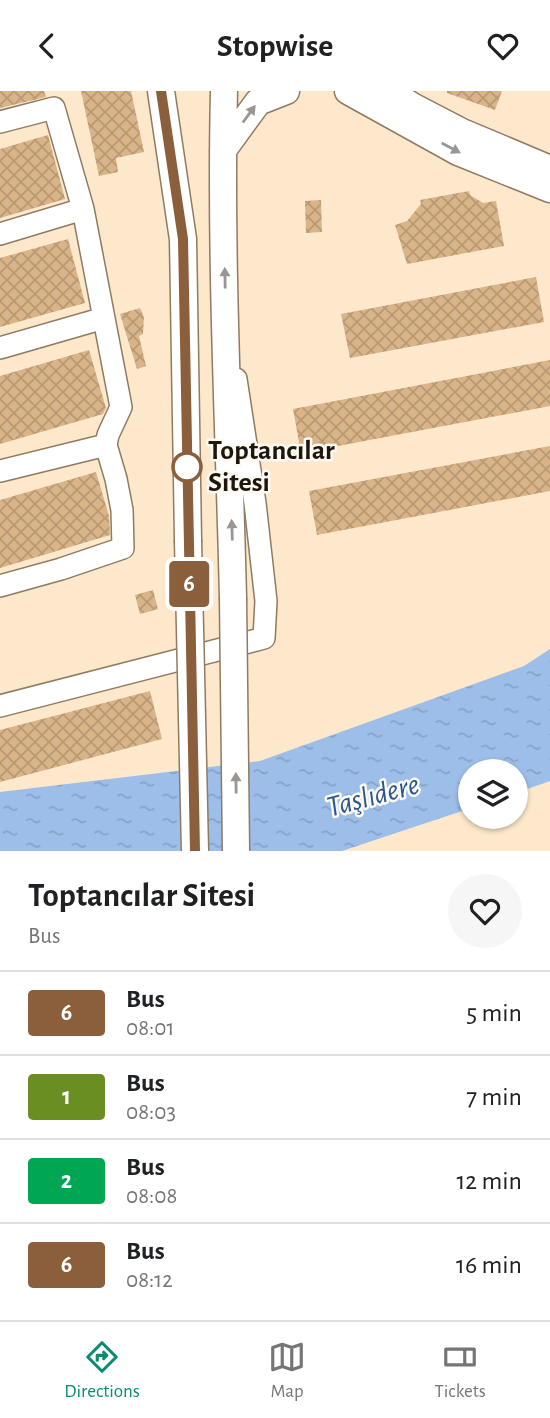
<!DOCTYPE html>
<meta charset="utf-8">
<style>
body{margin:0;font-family:"Alegreya Sans",sans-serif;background:#f6f6f6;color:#202124;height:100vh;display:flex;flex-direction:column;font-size:26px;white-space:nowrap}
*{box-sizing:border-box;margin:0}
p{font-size:23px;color:#757577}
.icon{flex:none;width:38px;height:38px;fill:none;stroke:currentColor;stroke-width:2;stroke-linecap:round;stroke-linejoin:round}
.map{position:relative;height:760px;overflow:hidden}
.panel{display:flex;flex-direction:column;background:#fff;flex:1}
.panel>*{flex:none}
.badge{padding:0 14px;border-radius:5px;font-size:24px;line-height:46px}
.fabs{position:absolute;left:458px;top:668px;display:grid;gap:14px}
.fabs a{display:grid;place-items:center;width:70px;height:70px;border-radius:50%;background:#fff;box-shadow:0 2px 5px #0004;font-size:35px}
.map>.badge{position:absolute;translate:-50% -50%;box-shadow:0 0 0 4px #fff}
.round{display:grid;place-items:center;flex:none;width:74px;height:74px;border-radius:37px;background:#f6f6f6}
.overview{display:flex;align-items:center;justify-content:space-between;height:119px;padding:0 28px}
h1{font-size:33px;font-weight:700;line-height:52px}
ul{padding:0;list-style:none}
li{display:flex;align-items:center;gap:21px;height:84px;padding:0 28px;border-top:2px solid #e0e0e0}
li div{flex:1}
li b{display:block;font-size:26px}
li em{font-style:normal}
li .badge{min-width:77px;font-weight:700;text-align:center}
header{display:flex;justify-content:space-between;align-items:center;height:91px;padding:0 28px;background:#fff;font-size:32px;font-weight:700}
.dock{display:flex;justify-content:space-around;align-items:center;height:98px;border-top:2px solid #e0e0e0;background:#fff;font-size:19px;color:#757577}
.dock a{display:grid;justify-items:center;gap:4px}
.dock .current{color:#0b8c71}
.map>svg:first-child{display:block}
.water{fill:url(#water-ripples)}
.building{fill:url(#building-cross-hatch)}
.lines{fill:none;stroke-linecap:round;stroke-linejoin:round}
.minor-casing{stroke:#8e7b61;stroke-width:24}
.major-casing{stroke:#8e7b61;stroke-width:29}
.minor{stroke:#fff;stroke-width:21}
.major{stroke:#fff;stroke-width:26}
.major-bridge-casing{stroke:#8e7b61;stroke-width:29;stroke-linecap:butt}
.major-bridge{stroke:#fff;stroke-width:26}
.oneway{fill:#9a9692}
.line-casing{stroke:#fff;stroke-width:16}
.line{stroke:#8b5e3c;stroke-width:10}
.stop-dot{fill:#fff;stroke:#8b5e3c;stroke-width:3.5}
.labels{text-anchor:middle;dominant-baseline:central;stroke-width:5;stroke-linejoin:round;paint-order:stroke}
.stop-label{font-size:28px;font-weight:bold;fill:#1e160c;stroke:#fcf8f2;text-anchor:start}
.water-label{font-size:30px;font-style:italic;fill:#29568c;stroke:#fcf8f2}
</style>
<header><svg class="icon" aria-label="back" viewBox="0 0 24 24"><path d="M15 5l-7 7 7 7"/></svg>Stopwise<svg class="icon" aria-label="heart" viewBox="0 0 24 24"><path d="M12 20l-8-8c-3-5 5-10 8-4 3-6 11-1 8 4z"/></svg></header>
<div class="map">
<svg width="550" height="760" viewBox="0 0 550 760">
<defs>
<pattern id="water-ripples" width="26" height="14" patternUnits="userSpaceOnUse" patternTransform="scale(1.75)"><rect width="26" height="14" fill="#9cbee9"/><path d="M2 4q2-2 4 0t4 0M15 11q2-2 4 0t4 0" fill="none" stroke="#86a3c7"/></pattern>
<pattern id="building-cross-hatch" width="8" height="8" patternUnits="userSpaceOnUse" patternTransform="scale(1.75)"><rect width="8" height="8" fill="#d8b488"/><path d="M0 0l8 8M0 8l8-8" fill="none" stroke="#b99a74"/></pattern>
</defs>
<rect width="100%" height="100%" fill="#fde8cc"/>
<path class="water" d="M550,558V690L516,702V681H471V717L342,760H0V701L260,670L524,575Z"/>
<path class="building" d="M0,0H44L46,6L0,17Z
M81,0H131L144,61L116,67L118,81L99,85Z
M447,0H502L495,19L447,2Z
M48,44L65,108L0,127V58Z
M469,100L470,104L483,112L496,110L504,155L407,173L395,134L407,130L421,113L420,109Z
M321,109L322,141L306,142L305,110Z
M68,148L85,212L0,236V167Z
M536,186L544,231L350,267L341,223Z
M140,217L144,226L143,243L139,245L146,275L137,278L120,223Z
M89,259L106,317L103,323L0,353V285Z
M550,269V315L301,362L293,318Z
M550,355V400L317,444L309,400Z
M96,381L109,425L110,444L0,477V409Z
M153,499L158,518L140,523L135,504Z
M150,600L162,648L0,691V639Z"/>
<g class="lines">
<defs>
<path id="minor" d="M0,31L54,17L83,118
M0,143L83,118L121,316L108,344L106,354L116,388L122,419L123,457L61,478L0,495
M0,257L104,227
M0,380L106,354
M0,615L264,547L266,510L255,412L236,288"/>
<path id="major" d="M161,0L183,148L188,449
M224,0C220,169 229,338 233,507
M348,0L458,61L550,98
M388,0L412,15L462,41L550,78
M223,59L258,11L286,0"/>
</defs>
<use href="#minor" class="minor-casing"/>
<use href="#major" class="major-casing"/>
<use href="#minor" class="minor"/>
<use href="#major" class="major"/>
<defs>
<path id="major-bridge" d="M188,449L195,760
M233,507L236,760"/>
</defs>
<use href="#major-bridge" class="major-bridge-casing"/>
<use href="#major-bridge" class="major-bridge"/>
</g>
<defs><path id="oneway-solid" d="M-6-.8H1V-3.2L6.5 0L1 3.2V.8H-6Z" transform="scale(1.75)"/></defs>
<g class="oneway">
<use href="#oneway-solid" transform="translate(249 23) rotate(-54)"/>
<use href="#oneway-solid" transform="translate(451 57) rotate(28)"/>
<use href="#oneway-solid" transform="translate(225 187) rotate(-91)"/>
<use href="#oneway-solid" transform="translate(232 439) rotate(-92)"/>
<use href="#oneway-solid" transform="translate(236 692) rotate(-91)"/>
</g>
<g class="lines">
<defs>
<path id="line" d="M161,0L183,148L195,760"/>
</defs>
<use href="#line" class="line-casing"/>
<use href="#line" class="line"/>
</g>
<circle class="stop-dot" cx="187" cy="376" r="14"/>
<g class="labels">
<g class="stop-label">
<text x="208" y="360">Toptancılar<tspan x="208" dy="32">Sitesi</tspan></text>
</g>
<g class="water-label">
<text transform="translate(373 705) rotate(-15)">Taşlıdere</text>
</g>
</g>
</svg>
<div class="fabs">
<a><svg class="icon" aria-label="layers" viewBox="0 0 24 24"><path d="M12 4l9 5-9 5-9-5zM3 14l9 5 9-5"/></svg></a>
</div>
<b class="badge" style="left:189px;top:493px;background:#8b5e3c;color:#fff">6</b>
</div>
<section class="panel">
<div class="overview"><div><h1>Toptancılar Sitesi</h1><p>Bus</p></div><a class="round"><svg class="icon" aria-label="heart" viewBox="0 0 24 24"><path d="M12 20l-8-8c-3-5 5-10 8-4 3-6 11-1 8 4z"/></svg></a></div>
<ul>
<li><span class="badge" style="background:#8b5e3c;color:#fff">6</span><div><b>Bus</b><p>08:01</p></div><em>5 min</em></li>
<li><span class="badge" style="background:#6b8e23;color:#fff">1</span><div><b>Bus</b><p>08:03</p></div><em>7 min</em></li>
<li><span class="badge" style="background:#00a651;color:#fff">2</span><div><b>Bus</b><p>08:08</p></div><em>12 min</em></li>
<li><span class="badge" style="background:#8b5e3c;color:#fff">6</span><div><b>Bus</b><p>08:12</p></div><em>16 min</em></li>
</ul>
</section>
<nav class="dock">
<a class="current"><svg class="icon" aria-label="directions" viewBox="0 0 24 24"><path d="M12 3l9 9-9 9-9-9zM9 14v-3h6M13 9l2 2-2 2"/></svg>Directions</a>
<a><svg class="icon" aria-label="map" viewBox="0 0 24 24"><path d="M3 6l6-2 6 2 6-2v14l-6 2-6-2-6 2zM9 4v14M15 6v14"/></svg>Map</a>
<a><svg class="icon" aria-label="tickets" viewBox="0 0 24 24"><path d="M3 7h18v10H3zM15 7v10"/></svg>Tickets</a>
</nav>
